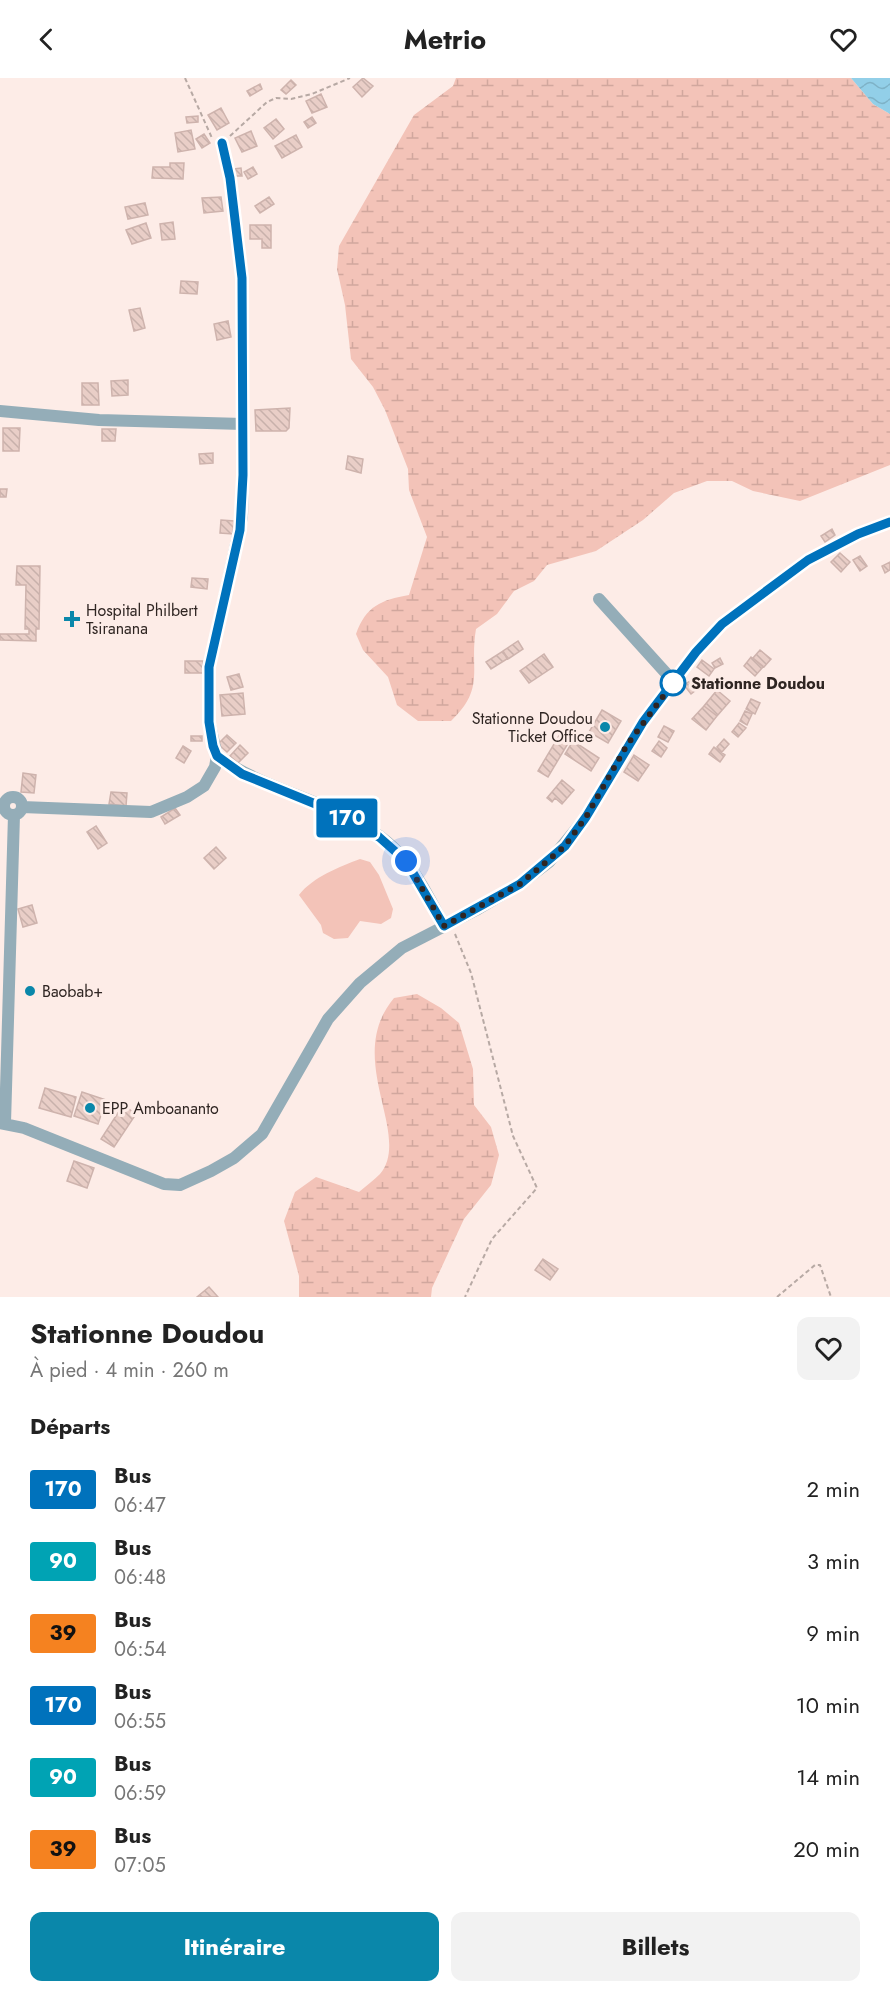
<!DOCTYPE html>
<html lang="fr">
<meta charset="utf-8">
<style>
body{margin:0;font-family:Jost,sans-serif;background:#f2f2f2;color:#222;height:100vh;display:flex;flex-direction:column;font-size:22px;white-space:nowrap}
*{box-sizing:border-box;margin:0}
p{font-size:20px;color:#767676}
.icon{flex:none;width:33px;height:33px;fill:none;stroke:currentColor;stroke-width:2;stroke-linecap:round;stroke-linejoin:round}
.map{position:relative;height:1219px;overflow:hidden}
.side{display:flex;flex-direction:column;background:#fff;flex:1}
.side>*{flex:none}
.badge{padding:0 12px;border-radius:4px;font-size:21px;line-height:39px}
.you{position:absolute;width:30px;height:30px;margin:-15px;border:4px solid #fff;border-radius:50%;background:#1a73e8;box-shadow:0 0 0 9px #1a73e833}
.map>.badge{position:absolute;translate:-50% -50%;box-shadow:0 0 0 3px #fff}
h2{padding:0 30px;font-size:22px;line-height:54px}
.round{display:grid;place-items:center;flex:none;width:63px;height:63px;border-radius:12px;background:#f2f2f2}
.headline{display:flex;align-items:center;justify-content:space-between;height:102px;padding:0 30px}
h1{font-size:28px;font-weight:700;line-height:45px}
.primary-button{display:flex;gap:12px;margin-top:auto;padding:12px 30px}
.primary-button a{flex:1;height:69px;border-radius:12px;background:#0a87aa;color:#fff;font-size:24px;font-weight:700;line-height:69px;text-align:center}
.primary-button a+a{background:#f2f2f2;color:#222}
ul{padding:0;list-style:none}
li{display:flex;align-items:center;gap:18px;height:72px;padding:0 30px}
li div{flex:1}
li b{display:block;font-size:22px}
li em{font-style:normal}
li .badge{min-width:66px;font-weight:700;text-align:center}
header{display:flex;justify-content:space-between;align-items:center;height:78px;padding:0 30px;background:#fff;font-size:27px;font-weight:700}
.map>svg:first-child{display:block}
.grass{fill:#f3c3b8}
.wetland{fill:url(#wetland-marsh)}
.water{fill:url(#water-waves)}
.building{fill:url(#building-back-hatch);stroke:#ceb3ad;stroke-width:1.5}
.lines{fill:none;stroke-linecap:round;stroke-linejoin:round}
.path{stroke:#b7a9a4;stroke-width:2;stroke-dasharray:4.5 3;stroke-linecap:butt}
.minor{stroke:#94adb8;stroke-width:12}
.line-casing{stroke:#fff;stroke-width:14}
.line{stroke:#0072bc;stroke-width:9}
.walk{stroke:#2f2522;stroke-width:6;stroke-dasharray:0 10.8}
.poi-dot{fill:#0a87aa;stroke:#fdece7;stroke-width:2}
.stop-dot{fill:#fff;stroke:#0072bc;stroke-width:3}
.labels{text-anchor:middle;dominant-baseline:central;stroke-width:6;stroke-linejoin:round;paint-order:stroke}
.poi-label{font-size:16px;fill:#2f2522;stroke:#fdece7;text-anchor:start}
.stop-label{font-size:16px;font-weight:bold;fill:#2f2522;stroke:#fdece7;text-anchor:start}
</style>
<header><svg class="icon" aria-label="back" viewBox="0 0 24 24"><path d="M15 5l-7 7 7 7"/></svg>Metrio<svg class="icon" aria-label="heart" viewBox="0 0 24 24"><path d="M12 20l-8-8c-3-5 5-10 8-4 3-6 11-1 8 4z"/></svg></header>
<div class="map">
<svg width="890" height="1219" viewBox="0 0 890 1219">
<defs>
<pattern id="wetland-marsh" width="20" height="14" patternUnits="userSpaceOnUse" patternTransform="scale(1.5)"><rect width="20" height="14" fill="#f3c3b8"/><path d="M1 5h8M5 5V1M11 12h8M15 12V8" fill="none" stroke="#d1a79e"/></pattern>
<pattern id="water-waves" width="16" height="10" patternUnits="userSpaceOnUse" patternTransform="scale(1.5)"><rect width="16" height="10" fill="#92cfe8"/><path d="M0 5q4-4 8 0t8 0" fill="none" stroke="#7eb2c7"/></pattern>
<pattern id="building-back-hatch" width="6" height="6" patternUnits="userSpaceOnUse" patternTransform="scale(1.5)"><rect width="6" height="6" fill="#e9cec7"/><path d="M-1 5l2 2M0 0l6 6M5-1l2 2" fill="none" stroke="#c8b1ab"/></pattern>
</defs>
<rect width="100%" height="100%" fill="#fdece7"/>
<path class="grass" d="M360,781L370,784L379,797L393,831L391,840L381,846L360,843L348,860L334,861L323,855L321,847L299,817C313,799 339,789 360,781Z"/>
<path class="wetland" d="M456,0H851L873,26L890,36V387L800,423L753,413L732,403H707L674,415L643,442L596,473L547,487L534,503L514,513L497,536L476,551C469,592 486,610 451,643H418L397,627L388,599L363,572L356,556C366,528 381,522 409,517L427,459L409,412L408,391L385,332L373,309L351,281L345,227L337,191L339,168L414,37L453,8Z
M417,916L441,930L459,945L473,991L474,1027L491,1049L499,1077L491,1107L464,1141L432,1210L431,1219H299V1198L284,1143L295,1114L316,1099L359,1114C366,1108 374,1102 380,1096C413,1056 343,981 394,920Z"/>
<path class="water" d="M851,0H890V36L873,26Z"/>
<path class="building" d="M363,0L373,8L362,19L353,9Z
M291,2L296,7L286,16L281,12Z
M260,6L262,11L250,18L247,13Z
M321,16L327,29L312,35L306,23Z
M221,30L229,45L217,52L208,37Z
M198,38V44L187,45L186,39Z
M312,39L316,45L308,50L304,44Z
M276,41L284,51L273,61L264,50Z
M191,52L195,71L178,74L175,55Z
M251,53L257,68L242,74L235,60Z
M204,56L210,65L202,70L196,61Z
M296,57L302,69L282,80L275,68Z
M170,85H184L183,101L152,100L153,89H170Z
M253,89L257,96L248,101L244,94Z
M241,90L242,98H235L234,91Z
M221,119L223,133L204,135L202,120Z
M269,119L274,126L260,135L255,128Z
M145,125L148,137L128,141L125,129Z
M173,144L175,161L162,162L160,146Z
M146,145L151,160L132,166L126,152Z
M250,147H271V170H262V161H250Z
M181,203L198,204L197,216L180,215Z
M140,230L145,250L134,253L129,232Z
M228,243L231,259L217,262L214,246Z
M128,302V317L112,318L111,303Z
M82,305H98L99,327H82Z
M290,330L289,350L286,353H256L255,332Z
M3,350H20L19,373H3Z
M102,351H116L115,363H102Z
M213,375V385L200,386L199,376Z
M348,378L363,381L361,395L346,391Z
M0,411H7L6,419H0Z
M221,442L234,443L233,456L220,455Z
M832,451L835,457L825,464L821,458Z
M840,475L850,484L841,494L831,484Z
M860,478L867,488L860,493L853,482Z
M890,484V492L885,495L882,488Z
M17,488H40L39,551H36V563L0,562V556H29V551H25L26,507H16Z
M192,500L208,501L207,511L191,509Z
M518,563L523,571L508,581L503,573Z
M760,572L771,581L764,589L753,580Z
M503,573L507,581L491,591L486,584Z
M544,576L553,589L529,605L520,593Z
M751,579L763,589L755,598L744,588Z
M720,580L723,586L715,590L712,585Z
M702,582L714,591L709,598L697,589Z
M185,583H203V595H185Z
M239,596L243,609L231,612L227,599Z
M690,603L696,612L691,616L684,607Z
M717,612L730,623L717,638L704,628Z
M243,615L245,636L222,638L220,617Z
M751,621L760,625L755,636L746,631Z
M704,628L717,638L706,652L692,641Z
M602,632L621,643L608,665L589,654Z
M745,633L752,636L747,647L740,643Z
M739,645L746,650L738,659L732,654Z
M664,648L674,653L668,664L658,659Z
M560,656L570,662L548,699L538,693Z
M227,657L236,665L227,674L218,666Z
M191,658H202V663H191Z
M724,661L729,666L722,674L717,669Z
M573,663L599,680L591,693L565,676Z
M659,663L667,670L661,679L652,673Z
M240,667L248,675L238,685L230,678Z
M183,668L191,673L184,685L176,680Z
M714,669L725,677L720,684L709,676Z
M634,677L649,687L638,703L624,694Z
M23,695L36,697L34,715L21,714Z
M562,702L574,712L562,726L555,720L552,724L547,720Z
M111,714L127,715L126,728L109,726Z
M175,730L180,737L165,746L161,739Z
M96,748L107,765L98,771L87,754Z
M216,769L226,780L214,791L204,780Z
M32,827L37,845L23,849L18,831Z
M45,1010L76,1019L71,1039L39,1030Z
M82,1014L106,1022L98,1046L74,1038Z
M123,1027L136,1036L114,1069L101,1061Z
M74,1083L94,1090L87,1110L67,1103Z
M543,1181L558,1191L550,1202L535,1192Z
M209,1209L218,1219H197Z"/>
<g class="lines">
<path class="path" d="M185,0L212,60
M230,58L267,24L276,20L291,21L312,16L350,0
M455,856L471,895L513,1058L537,1110L492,1161L465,1219
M777,1219L815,1187H820L831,1219"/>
<path class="minor" d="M0,333L99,342L243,346
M599,521L674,604
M217,678C273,719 365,728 407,785C422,804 433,827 444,848
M4 728a9 9 0 1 1 18 0a9 9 0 1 1-18 0Z
M22,729L151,734L187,719L204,708L215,689L217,678L209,643V589L242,439L243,397L242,200L230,100L222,65
M0,1045L24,1050L164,1106L180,1107L211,1093L234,1080L262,1056L328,941L360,905L402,870L476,832L520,806L549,784L586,739L643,644L696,574L722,546L808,482L858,456L890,444
M5,1045L14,737"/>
</g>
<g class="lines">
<defs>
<path id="line" d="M222,65L230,100L242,200L243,397L240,452L209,589V644L213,668L217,678L242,696L340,736L379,759L406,783L444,848L520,806L565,768L586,739L643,644L696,574L722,546L808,482L858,456L890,444"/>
</defs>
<use href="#line" class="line-casing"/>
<use href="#line" class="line"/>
<path class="walk" d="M406,783L444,848L520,806L565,768L586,739L627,667L673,605"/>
</g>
<g class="poi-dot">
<path d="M69 532h6v6h6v6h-6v6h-6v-6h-6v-6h6z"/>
<circle cx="605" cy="649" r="6"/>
<circle cx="30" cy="913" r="6"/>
<circle cx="90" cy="1030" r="6"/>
</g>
<circle class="stop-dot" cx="673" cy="605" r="12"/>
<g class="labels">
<g class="poi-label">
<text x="86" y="532">Hospital Philbert<tspan x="86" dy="18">Tsiranana</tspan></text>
<text x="593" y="640" text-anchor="end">Stationne Doudou<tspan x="593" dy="18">Ticket Office</tspan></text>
<text x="42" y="913">Baobab+</text>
<text x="102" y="1030">EPP Amboananto</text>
</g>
<g class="stop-label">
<text x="691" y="605">Stationne Doudou</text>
</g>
</g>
</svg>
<div class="you" style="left:406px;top:783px"></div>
<b class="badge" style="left:347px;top:740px;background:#0072bc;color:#fff">170</b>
</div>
<section class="side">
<div class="headline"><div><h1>Stationne Doudou</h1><p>À pied · 4 min · 260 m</p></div><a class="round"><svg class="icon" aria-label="heart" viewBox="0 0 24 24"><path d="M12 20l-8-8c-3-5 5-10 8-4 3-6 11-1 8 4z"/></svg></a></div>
<h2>Départs</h2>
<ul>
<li><span class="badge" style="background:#0072bc;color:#fff">170</span><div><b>Bus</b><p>06:47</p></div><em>2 min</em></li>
<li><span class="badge" style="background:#00a3b4;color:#fff">90</span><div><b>Bus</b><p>06:48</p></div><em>3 min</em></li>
<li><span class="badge" style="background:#f58220;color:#111">39</span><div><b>Bus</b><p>06:54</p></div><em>9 min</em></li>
<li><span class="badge" style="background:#0072bc;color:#fff">170</span><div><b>Bus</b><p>06:55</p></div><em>10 min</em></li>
<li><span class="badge" style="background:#00a3b4;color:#fff">90</span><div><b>Bus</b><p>06:59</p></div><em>14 min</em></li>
<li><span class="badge" style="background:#f58220;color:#111">39</span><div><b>Bus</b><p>07:05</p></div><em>20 min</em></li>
</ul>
<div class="primary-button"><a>Itinéraire</a><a>Billets</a></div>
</section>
